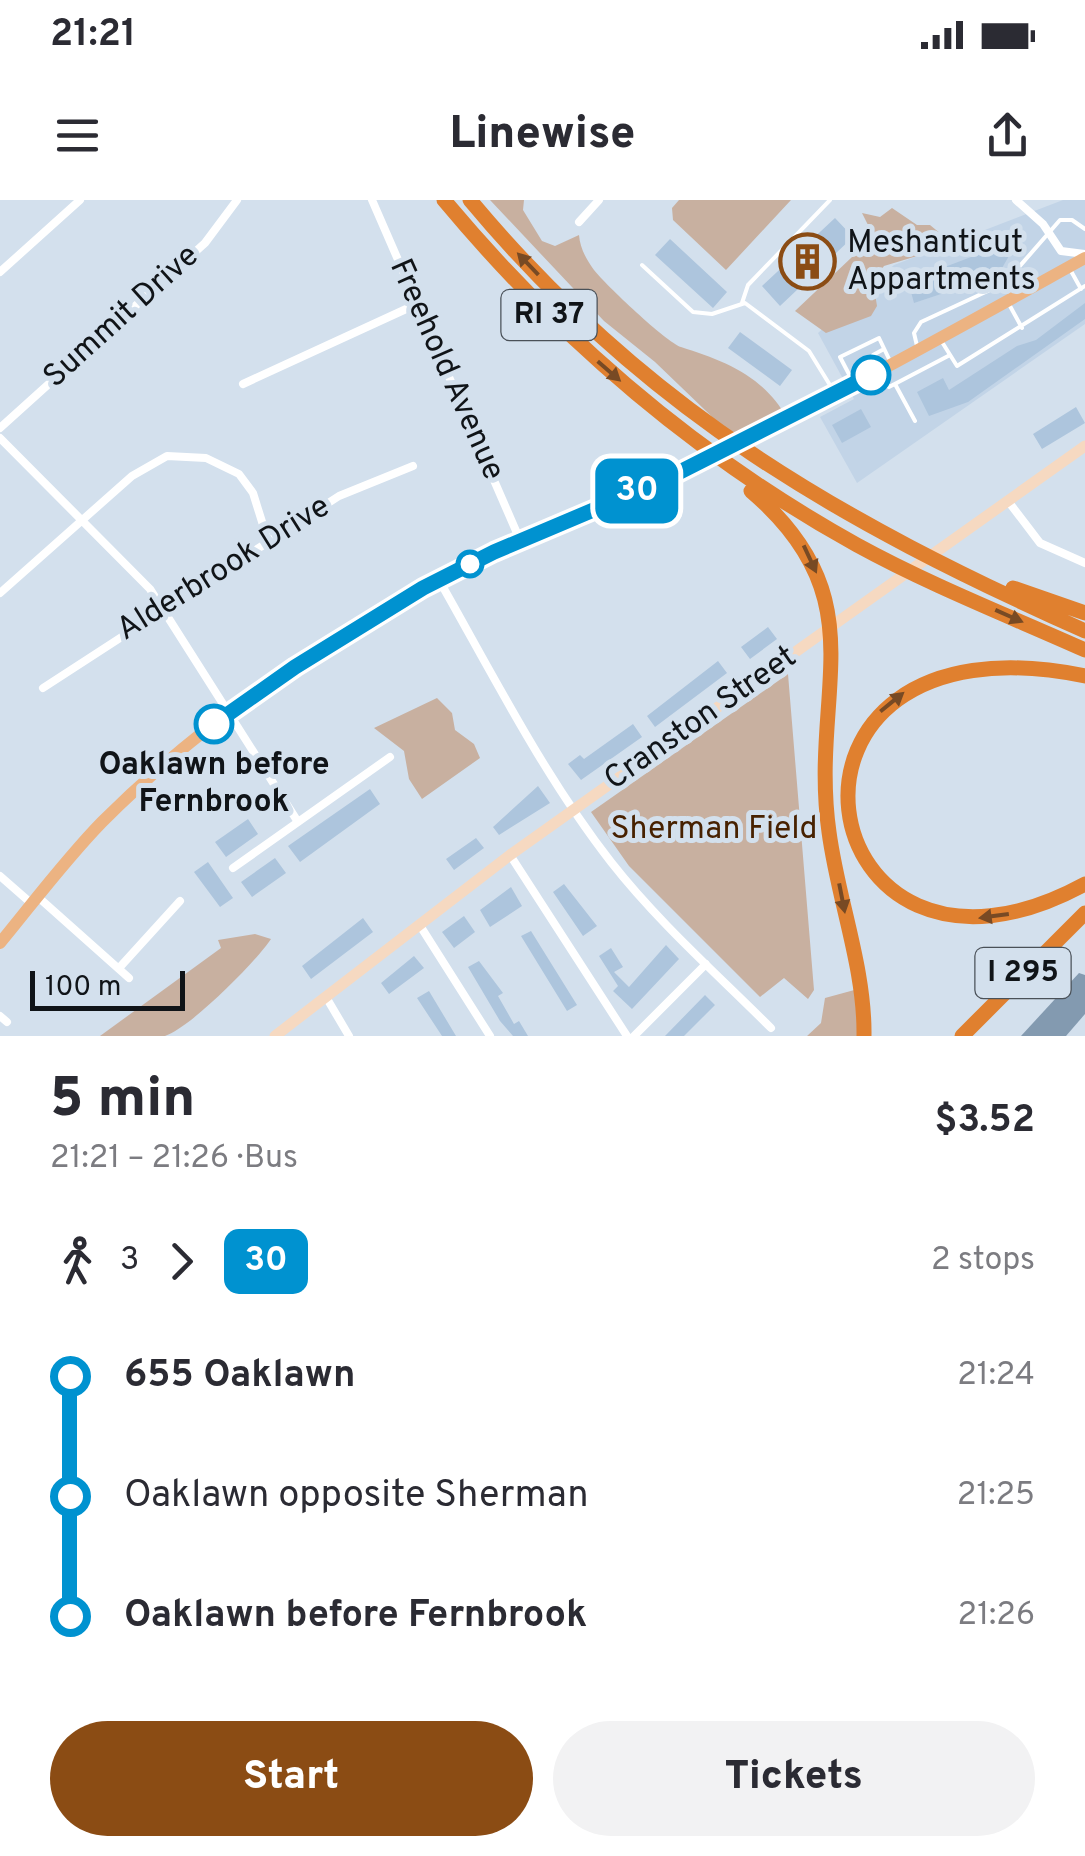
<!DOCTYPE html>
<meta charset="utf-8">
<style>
body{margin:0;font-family:Overpass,sans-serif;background:#f2f2f3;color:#2b2b33;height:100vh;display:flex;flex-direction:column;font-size:38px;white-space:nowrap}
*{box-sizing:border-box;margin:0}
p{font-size:32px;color:#7c7c81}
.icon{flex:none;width:55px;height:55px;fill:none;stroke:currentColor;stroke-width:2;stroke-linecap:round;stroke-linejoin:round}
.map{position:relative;height:836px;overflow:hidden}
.details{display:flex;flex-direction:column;background:#fff;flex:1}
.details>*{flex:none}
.badge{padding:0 20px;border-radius:15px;font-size:35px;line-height:65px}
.scale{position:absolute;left:30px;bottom:25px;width:155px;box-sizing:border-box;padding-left:10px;border:5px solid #101418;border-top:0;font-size:28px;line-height:35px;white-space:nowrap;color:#101418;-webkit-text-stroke:8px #d3e0ed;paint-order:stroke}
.map>.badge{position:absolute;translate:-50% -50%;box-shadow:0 0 0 5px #fff}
.legs{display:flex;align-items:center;gap:15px;height:110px;padding:0 50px;font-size:32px}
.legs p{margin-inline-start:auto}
.summary{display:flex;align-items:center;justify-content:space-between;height:170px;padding:0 50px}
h1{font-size:55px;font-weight:800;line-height:75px}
.action{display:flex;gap:20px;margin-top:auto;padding:20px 50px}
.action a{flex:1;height:115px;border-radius:60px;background:#8b4c14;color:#fff;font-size:40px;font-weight:800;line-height:115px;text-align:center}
.action a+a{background:#f2f2f3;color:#2b2b33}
ul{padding:0 50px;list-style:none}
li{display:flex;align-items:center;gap:35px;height:120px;font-size:38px}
li i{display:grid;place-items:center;width:15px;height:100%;margin:0 12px;background:currentColor}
li i::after{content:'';width:25px;height:25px;margin:-12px;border:8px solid;border-radius:50%;background:#fff}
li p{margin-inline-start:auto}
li:first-child i{background:linear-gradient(#0000 50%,currentColor 0)}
li:last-child i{background:linear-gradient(currentColor 50%,#0000 0)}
.status{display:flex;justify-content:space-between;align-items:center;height:70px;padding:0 50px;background:#fff;direction:ltr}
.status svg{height:28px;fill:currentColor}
header{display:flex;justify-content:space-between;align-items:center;height:130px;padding:0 50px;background:#fff;font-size:45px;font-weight:800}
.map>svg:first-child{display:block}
.built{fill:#c2d4e7}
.green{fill:#c8b0a0}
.water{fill:#839ab0}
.building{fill:#adc5dd}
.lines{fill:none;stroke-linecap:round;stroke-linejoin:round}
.lane{stroke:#fff;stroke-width:4}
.street{stroke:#fff;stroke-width:8}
.secondary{stroke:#f6d9c1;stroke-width:11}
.primary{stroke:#ecb382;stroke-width:12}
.highway{stroke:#e0802f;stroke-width:15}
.oneway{fill:#784a24}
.line-1-casing{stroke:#fff;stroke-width:22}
.line-1{stroke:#0092d0;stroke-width:15}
.stop-1-dot{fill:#fff;stroke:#0092d0;stroke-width:5}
.labels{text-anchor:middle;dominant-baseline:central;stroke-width:10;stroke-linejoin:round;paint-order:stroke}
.shield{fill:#d3e0ed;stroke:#4a5158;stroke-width:2.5}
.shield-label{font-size:30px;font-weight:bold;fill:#101418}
.poi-label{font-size:32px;fill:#101418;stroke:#d3e0ed;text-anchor:start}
.street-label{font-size:32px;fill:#101418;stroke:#d3e0ed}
.stop-label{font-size:32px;font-weight:bold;fill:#101418;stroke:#d3e0ed}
.park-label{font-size:32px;fill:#472100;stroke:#d3e0ed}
</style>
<div class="status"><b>21:21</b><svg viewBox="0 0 49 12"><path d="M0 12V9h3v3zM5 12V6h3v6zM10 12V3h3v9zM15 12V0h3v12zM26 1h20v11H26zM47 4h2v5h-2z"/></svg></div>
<header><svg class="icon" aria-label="menu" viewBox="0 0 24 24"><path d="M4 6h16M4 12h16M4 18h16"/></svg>Linewise<svg class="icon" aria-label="share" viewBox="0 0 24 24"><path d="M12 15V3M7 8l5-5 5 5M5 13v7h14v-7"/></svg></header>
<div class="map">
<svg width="1085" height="836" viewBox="0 0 1085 836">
<rect width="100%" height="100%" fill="#d3e0ed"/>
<path class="built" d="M1063,0H1085V124L857,283L820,217L854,199L818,133L894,65Z"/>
<path class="green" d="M490,0H524L523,10L542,41L555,46L579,35C580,48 586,59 594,70C606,85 666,142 681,147C724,161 763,175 787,218L745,240L730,234L655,162L604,121Z
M679,0H791L726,70L673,20L672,8Z
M892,8L917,25H930L947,39V47L884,66L873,81L877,106L871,116L826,133L795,111L870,40L872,33L862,13L880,17Z
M788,474L814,790L808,799L784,778L760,797L629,666L591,612Z
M437,498L452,513L455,530L474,544L480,558L422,599L409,579L404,551L374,528Z
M255,734L271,739C256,762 190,828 165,836C147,836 119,836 100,836L221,748L218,740Z
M858,789L865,836H807L821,823L825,798Z"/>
<path class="water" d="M1079,773L1085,775V814L1066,836H1021Z"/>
<path class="building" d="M835,18L853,37L780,106L762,86Z
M993,30L1017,42L998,75L914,103L908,81L979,54Z
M670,39L727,92L713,108L655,55Z
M1085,103V119L968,202L929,216L917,192L943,178L949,190L1017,146L1036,140Z
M740,132L792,170L780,186L728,148Z
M1076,207L1085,223L1042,249L1033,234Z
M861,209L871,227L842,243L832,225Z
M768,427L777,439L750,459L741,447Z
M718,461L727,473L655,527L647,516Z
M633,524L642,537L581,580L568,564L580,555L584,559Z
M538,586L550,603L499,635L493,627Z
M370,589L380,604L300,662L288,646Z
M248,619L258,634L226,657L215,642Z
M476,638L484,648L454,670L446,659Z
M275,658L286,673L252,697L241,682Z
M208,662L233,698L220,707L194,672Z
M564,684L597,726L583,736L553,692Z
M511,687L522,706L490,727L480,710Z
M464,716L475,732L454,748L442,732Z
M363,718L373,732L311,779L302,766Z
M531,731L577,805L567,811L521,736Z
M666,745L679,759L632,809L613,791L618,786L599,756L611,748L623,767L614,772L629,787Z
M414,756L424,768L389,794L381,783Z
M479,761L503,793L498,796L514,824L519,821L528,836H513L500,821L468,767Z
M429,791L456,836H442L417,798Z
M705,795L715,805L684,836H665Z"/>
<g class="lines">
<path class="lane" d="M642,65L693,112L712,114L745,103L809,151L833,190
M1071,71L1081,89
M742,103L748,85L830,0
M1010,106L1022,128
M942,142L957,166L1085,86
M917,146L914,133L921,122L1005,83L1060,20H1072L1085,29
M873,155L884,149
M882,173L889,187L950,155
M852,180L840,157L879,138L890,161
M895,184L915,221"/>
<path class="street" d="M372,0L520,340
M1016,0L1043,24L1061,51L1085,54
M579,22L599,0
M0,72L80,0
M243,184L417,104
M0,228L205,43L237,0
M0,238L150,389L298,622
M1008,301L1040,343L1085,363
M439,380C493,475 544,576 611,662C658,722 717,774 771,828
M0,393L132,276L167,256L206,258L239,274L253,293L268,341
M43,488L339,296L413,266
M510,655L627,836
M233,668L390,557
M0,676L32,704
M38,697L129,778
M419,724L490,836
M120,767L180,701
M326,797L349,836
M0,816L7,822
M634,836L706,764"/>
<path class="secondary" d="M275,836L510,655L1085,246"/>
<path class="primary" d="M0,743C33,703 65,660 102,622C213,511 350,422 491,353C563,317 640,291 712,257C839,195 962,126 1085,58"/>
<path class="highway" d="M444,0C560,139 698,257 857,345C930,385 1009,416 1085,450
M470,0C645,210 839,321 1085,431
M751,291C880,401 809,491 829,632C838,700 865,768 864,836
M1013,388L1085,413
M1085,476C734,404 806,836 1085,684
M962,836L1085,713"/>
</g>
<defs><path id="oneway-solid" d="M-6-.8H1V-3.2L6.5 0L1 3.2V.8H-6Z" transform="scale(2.5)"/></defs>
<g class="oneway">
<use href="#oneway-solid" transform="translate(528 64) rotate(-134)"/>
<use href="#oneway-solid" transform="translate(609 171) rotate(41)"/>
<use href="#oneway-solid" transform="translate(810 359) rotate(65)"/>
<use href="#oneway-solid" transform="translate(1009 416) rotate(24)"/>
<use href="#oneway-solid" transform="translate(892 502) rotate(-39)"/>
<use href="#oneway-solid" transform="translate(842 698) rotate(79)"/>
<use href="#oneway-solid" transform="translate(994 716) rotate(172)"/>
</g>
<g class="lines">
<defs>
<path id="line-1" d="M214,524L295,467L423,388L494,352L662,281L871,175"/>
</defs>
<use href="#line-1" class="line-1-casing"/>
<use href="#line-1" class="line-1"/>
</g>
<defs>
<symbol id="building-ring" viewBox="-11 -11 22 22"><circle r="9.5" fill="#d3e0ed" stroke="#8b4c14" stroke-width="1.5"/><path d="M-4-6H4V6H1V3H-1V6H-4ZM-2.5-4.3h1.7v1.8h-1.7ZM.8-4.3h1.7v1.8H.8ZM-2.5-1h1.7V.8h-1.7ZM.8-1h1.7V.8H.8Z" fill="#8b4c14"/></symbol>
</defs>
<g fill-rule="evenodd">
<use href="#building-ring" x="776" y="30" width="63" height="63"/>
</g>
<g class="stop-1-dot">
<circle cx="871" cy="175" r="18"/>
<circle cx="470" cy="364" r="12"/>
<circle cx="214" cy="524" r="18"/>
</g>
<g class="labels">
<g class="shield">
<rect x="501.5" y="90" width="95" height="50" rx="8"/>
<rect x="975.5" y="748" width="95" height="50" rx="8"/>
</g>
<g class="shield-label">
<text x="549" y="115">RI 37</text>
<text x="1023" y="773">I 295</text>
</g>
<g class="poi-label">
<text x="847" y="44">Meshanticut<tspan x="847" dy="37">Appartments</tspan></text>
</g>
<g class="street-label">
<text transform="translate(122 117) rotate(-42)">Summit Drive</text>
<text transform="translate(446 170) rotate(66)">Freehold Avenue</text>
<text transform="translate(224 369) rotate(-32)">Alderbrook Drive</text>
<text transform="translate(701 519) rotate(-35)">Cranston Street</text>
</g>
<g class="stop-label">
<text x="214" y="566">Oaklawn before<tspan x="214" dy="37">Fernbrook</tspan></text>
</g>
<g class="park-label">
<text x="714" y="630">Sherman Field</text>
</g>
</g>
</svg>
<div class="scale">100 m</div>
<b class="badge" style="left:637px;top:291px;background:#0092d0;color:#fff">30</b>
</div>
<section class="details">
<div class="summary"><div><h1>5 min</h1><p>21:21 – 21:26 · Bus</p></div><b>$3.52</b></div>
<div class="legs"><svg class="icon" aria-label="walk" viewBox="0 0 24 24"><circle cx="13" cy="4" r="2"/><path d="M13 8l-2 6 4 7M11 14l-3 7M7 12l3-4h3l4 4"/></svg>3<svg class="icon" aria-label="forward" viewBox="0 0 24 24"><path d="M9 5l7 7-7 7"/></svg><b class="badge" style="background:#0092d0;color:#fff">30</b><p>2 stops</p></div>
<ul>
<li><i style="color:#0092d0"></i><b>655 Oaklawn</b><p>21:24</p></li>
<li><i style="color:#0092d0"></i><span>Oaklawn opposite Sherman</span><p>21:25</p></li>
<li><i style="color:#0092d0"></i><b>Oaklawn before Fernbrook</b><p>21:26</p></li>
</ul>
<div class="action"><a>Start</a><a>Tickets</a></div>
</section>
